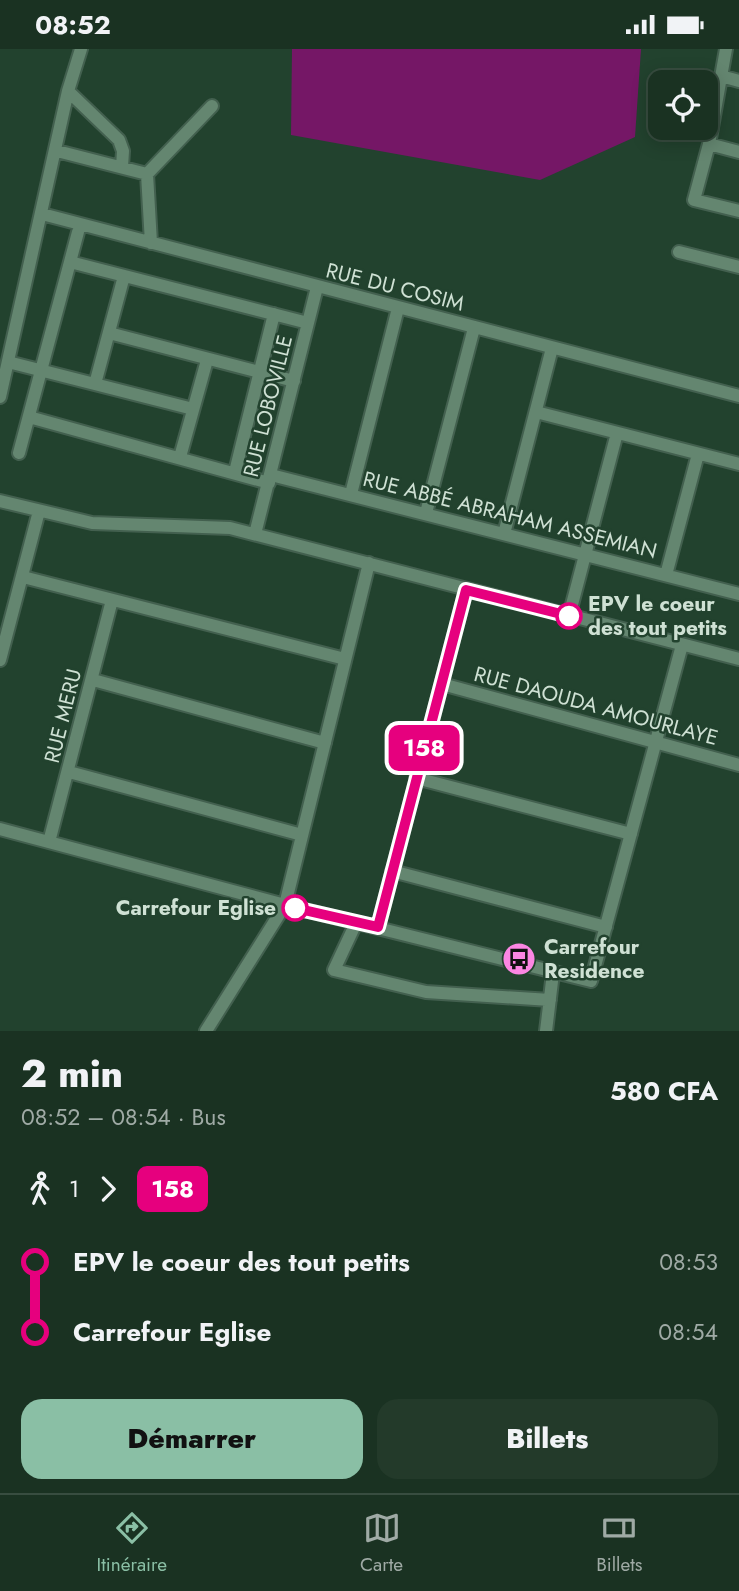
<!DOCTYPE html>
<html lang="fr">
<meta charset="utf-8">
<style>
body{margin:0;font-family:Jost,sans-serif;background:#233a2a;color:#f1f3f6;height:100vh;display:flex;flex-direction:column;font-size:26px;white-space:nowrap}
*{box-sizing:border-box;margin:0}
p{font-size:23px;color:#9faaa5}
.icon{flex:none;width:38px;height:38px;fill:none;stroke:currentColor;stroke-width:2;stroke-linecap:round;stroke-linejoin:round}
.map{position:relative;height:982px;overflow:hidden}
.panel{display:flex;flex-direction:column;background:#1a3222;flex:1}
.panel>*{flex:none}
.badge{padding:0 14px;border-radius:10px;font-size:24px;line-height:46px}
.fabs{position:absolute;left:648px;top:21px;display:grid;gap:14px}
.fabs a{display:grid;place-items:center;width:70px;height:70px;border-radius:14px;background:#1a3222;box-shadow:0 4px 18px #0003,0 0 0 2px #384d40;font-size:35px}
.map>.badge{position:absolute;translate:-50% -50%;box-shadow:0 0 0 4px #fff}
.legs{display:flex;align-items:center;gap:10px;height:77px;padding:0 21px;font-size:23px}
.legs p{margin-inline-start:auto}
.head{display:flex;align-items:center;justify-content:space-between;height:119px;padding:0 21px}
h1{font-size:38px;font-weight:800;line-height:52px}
.action{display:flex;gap:14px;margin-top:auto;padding:14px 21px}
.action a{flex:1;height:80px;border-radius:21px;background:#8abfa5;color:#111;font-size:28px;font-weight:800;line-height:80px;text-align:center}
.action a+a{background:#233a2a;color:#f1f3f6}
ul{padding:0 21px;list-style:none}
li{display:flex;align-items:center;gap:24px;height:70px;font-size:26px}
li i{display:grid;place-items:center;width:10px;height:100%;margin:0 9px;background:currentColor}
li i::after{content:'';width:18px;height:18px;margin:-9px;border:5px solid;border-radius:50%;background:#1a3222}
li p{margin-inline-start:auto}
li:first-child i{background:linear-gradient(#0000 50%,currentColor 0)}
li:last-child i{background:linear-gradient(currentColor 50%,#0000 0)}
.status{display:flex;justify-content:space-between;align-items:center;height:49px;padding:0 35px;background:#1a3222;direction:ltr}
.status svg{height:19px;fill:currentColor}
.menu{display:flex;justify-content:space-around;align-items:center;height:98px;border-top:2px solid #384d40;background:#1a3222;font-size:19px;color:#9faaa5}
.menu a{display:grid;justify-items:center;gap:4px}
.menu .current{color:#8abfa5}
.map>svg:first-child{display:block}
.green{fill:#751766}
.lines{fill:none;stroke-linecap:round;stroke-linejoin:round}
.minor-casing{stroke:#43604f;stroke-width:16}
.minor{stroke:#648670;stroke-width:12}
.line-1-casing{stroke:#fff;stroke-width:16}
.line-1{stroke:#e6007e;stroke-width:10}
.stop-1-dot{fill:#fff;stroke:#e6007e;stroke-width:3.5}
.labels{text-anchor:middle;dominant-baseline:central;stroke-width:5;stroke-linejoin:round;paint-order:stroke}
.street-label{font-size:21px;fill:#cfe1d4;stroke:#22422e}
.stop-label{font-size:21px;font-weight:bold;fill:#cfe1d4;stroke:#22422e;text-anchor:start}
.poi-label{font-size:21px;font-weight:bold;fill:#cfe1d4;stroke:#22422e;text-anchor:start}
</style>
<div class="status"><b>08:52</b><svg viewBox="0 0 49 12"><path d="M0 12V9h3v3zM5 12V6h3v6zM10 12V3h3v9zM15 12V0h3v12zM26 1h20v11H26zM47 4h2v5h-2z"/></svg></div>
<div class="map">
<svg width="739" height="982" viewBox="0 0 739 982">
<rect width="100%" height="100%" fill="#22422e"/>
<path class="green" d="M292,0H641L635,88L540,131L291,86Z"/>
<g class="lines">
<defs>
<path id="minor" d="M726,0L709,95L694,151L739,162
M721,27L739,32
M68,42L119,91L123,102L122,118
M709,95L739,103
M57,102L147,125
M42,165L739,347
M151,194L147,125L212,57
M679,203L739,218
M70,213L308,274
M109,284L294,332
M8,313L193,360
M95,335L124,227
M0,348L68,42L81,0
M536,363L739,415
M29,368L269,434
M19,404L78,183
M180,408L207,311
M235,423L274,265
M271,426L739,545
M351,445L398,259
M0,452L92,474L230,479L739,610
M426,464L474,279
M255,485L317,238
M504,485L552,299
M666,526L698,405
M23,528L345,610
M569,567L617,384
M0,611L39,462
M93,631L325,694
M442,635L739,716
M69,723L302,786
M416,729L631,785
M0,780L285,856L591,932L682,596
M49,793L112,551
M392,822L606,878
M356,874L334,921L426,943L550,951
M378,878L466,541
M206,982L285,856L369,514
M546,982L553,924"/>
</defs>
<use href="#minor" class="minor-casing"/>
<use href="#minor" class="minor"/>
</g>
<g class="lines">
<defs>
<path id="line-1" d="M295,859L378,878L466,541L569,567"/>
</defs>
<use href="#line-1" class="line-1-casing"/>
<use href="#line-1" class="line-1"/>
</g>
<defs>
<symbol id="bus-disc" viewBox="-11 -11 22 22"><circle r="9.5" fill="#fc86e3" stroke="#22422e"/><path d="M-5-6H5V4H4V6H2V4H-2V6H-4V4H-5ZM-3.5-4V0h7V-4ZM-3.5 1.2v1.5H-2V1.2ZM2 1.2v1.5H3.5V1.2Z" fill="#111"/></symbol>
</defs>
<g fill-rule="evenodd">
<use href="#bus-disc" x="500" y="891" width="38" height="38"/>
</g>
<g class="stop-1-dot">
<circle cx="569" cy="567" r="12"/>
<circle cx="295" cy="859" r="12"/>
</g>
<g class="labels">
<g class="street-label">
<text transform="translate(395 238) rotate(14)">RUE DU COSIM</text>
<text transform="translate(268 357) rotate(-76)">RUE LOBOVILLE</text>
<text transform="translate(510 466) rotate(14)">RUE ABBÉ ABRAHAM ASSEMIAN</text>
<text transform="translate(596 657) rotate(15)">RUE DAOUDA AMOURLAYE</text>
<text transform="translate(63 667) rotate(-76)">RUE MERU</text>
</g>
<g class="stop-label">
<text x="588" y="555">EPV le coeur<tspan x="588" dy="24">des tout petits</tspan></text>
<text x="276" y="859" text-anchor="end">Carrefour Eglise</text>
</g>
<g class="poi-label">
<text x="544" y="898">Carrefour<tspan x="544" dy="24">Residence</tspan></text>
</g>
</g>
</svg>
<div class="fabs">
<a><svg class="icon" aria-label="locate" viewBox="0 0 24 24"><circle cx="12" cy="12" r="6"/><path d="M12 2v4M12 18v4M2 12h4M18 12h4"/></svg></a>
</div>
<b class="badge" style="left:424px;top:699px;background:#e6007e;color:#fff">158</b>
</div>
<section class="panel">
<div class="head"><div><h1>2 min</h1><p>08:52 – 08:54 · Bus</p></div><b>580 CFA</b></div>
<div class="legs"><svg class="icon" aria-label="walk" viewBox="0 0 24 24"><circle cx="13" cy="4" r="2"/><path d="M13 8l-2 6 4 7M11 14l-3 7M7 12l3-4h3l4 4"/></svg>1<svg class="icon" aria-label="forward" viewBox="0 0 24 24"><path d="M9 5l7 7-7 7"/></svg><b class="badge" style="background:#e6007e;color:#fff">158</b></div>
<ul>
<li><i style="color:#e6007e"></i><b>EPV le coeur des tout petits</b><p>08:53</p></li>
<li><i style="color:#e6007e"></i><b>Carrefour Eglise</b><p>08:54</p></li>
</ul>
<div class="action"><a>Démarrer</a><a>Billets</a></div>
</section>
<nav class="menu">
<a class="current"><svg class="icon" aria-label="directions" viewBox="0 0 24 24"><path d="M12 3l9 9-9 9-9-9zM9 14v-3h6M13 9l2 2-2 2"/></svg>Itinéraire</a>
<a><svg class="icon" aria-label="map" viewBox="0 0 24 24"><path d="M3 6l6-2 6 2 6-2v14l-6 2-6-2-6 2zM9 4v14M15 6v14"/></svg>Carte</a>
<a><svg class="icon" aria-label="tickets" viewBox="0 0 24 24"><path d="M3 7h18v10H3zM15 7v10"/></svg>Billets</a>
</nav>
